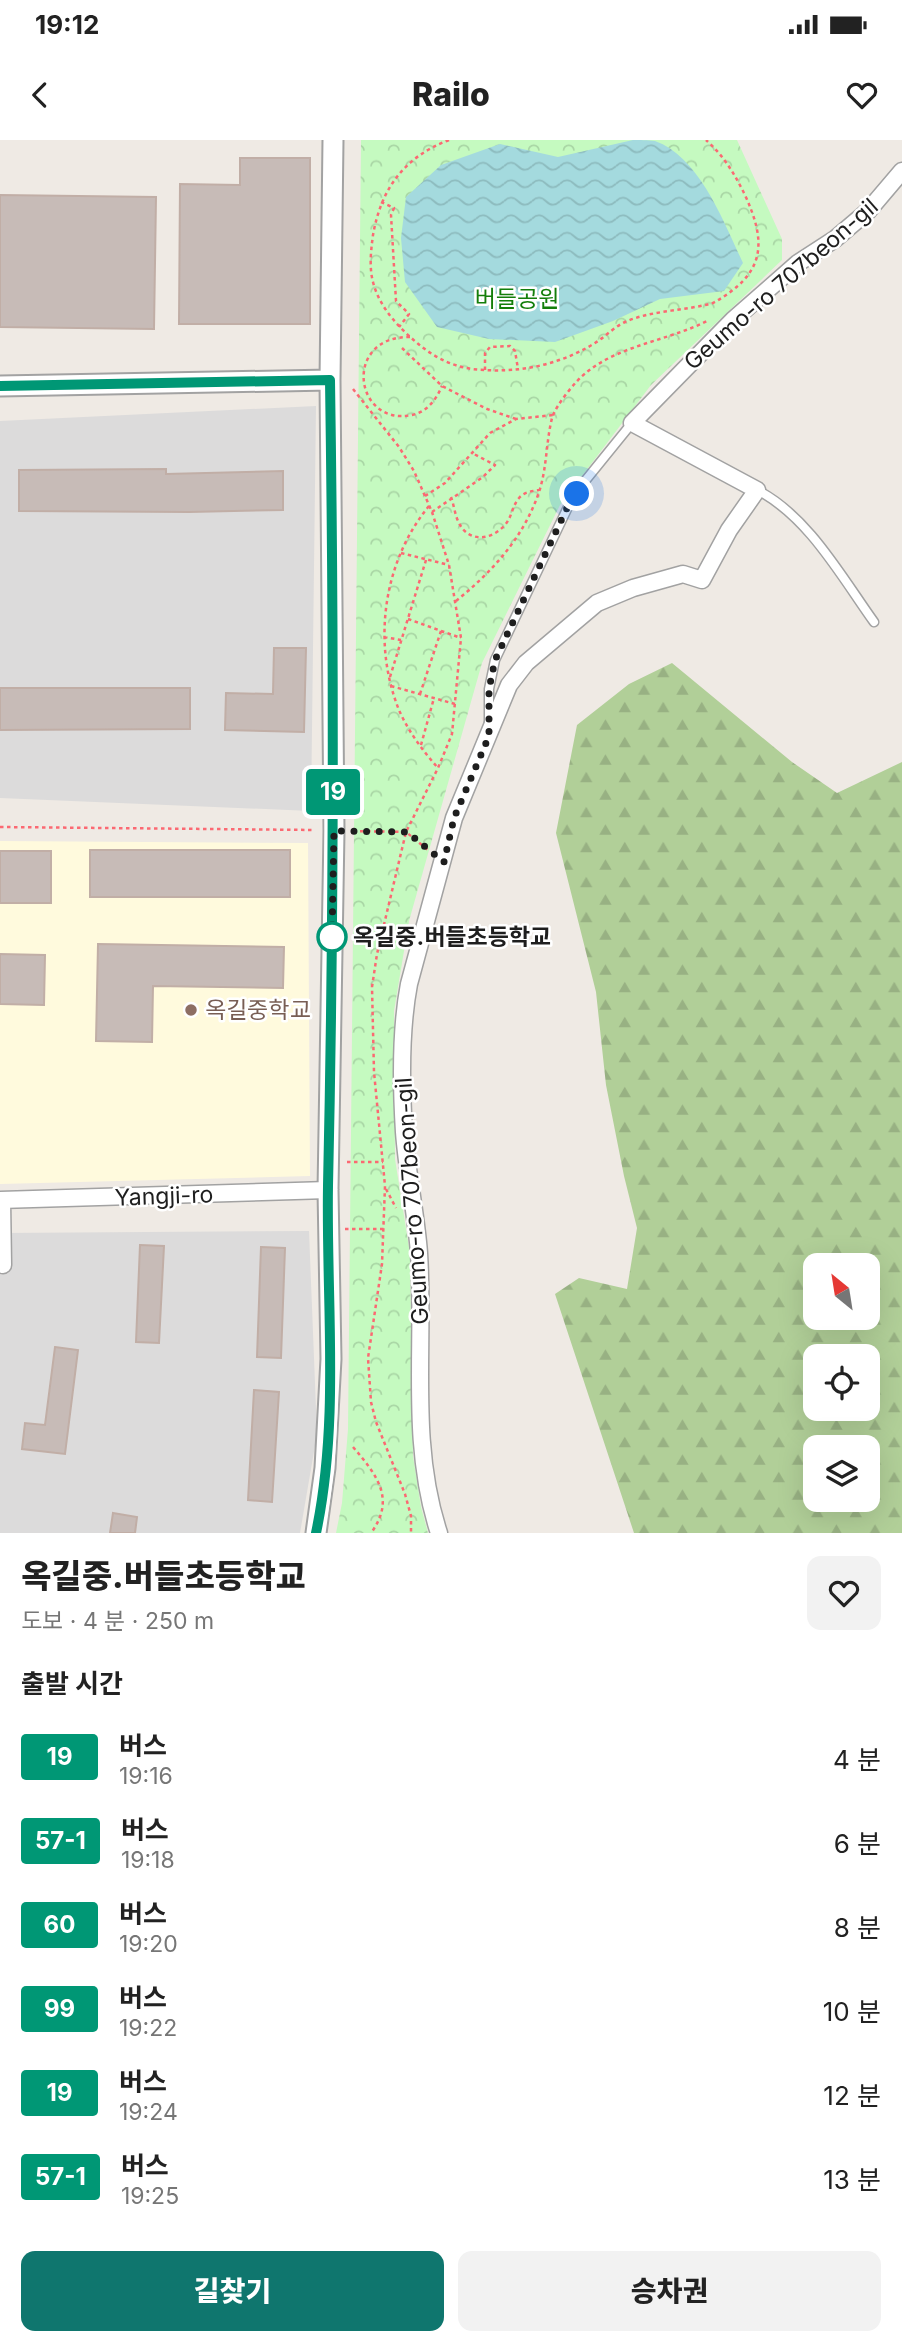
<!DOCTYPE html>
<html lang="ko">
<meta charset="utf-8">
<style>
body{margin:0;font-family:Inter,"Noto Sans KR",sans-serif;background:#f2f2f2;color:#222;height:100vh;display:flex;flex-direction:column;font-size:26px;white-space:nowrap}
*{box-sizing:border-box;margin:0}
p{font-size:23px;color:#767676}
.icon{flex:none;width:38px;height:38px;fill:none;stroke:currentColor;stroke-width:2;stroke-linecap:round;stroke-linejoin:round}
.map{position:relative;height:1393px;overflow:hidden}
.panel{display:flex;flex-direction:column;background:#fff;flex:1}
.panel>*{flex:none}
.badge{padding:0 14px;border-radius:5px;font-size:24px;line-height:46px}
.needle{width:46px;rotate:330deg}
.fabs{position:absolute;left:803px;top:1113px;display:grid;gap:14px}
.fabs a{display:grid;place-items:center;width:77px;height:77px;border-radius:14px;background:#fff;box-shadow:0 7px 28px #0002;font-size:35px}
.you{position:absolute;width:35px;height:35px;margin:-18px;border:5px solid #fff;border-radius:50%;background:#1a73e8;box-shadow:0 0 0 10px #1a73e833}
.map>.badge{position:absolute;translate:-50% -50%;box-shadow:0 0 0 4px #fff}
h2{padding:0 21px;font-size:26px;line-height:63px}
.round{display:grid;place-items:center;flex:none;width:74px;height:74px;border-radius:14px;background:#f2f2f2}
.headline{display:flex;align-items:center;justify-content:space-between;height:119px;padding:0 21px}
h1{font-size:33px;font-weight:800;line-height:52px}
.primary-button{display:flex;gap:14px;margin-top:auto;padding:14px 21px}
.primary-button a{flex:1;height:80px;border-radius:14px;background:#0f766e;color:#fff;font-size:28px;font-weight:800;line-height:80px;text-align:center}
.primary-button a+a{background:#f2f2f2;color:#222}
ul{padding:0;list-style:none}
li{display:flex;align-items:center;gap:21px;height:84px;padding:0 21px}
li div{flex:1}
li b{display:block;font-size:26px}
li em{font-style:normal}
li .badge{min-width:77px;font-weight:700;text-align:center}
.status{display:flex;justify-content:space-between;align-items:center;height:49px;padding:0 35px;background:#fff;direction:ltr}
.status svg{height:19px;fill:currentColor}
header{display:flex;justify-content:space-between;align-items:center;height:91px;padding:0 21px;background:#fff;font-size:32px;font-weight:800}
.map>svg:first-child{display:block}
.residential{fill:#dcdbdb}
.education{fill:#fffadd}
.forest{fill:url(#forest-firs);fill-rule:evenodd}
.park{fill:url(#park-crowns)}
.water{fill:url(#water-waves)}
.building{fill:#c7bbb7;stroke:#c1aea6;stroke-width:2}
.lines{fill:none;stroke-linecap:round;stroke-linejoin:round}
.service-casing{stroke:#a2a2a2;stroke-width:11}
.minor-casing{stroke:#a2a2a2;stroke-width:19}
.tertiary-casing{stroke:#a2a2a2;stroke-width:23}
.path{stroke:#fb6972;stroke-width:2.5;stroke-dasharray:3.5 3.5;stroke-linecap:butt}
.service{stroke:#fff;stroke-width:8}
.minor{stroke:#fff;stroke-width:16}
.tertiary{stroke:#fff;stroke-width:19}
.line-casing{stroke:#fff;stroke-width:16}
.line{stroke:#009775;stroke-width:10}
.walk{stroke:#1e1e1e;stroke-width:7;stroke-dasharray:0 12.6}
.stop-dot{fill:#fff;stroke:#009775;stroke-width:3.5}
.education-dot{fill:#8d6e63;stroke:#fff;stroke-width:2.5}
.labels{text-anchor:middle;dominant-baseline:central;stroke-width:5;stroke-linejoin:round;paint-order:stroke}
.street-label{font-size:23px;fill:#1e1e1e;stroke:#fff}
.park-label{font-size:23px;fill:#137e0a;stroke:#fff}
.stop-label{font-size:23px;font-weight:bold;fill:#1e1e1e;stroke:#fff;text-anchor:start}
.education-label{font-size:23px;fill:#785e54;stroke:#fff;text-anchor:start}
</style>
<div class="status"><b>19:12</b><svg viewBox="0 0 49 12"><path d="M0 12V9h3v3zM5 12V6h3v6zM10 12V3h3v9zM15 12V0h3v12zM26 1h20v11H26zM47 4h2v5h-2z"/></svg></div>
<header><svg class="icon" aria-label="back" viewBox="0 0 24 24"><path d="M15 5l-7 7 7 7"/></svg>Railo<svg class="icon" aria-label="heart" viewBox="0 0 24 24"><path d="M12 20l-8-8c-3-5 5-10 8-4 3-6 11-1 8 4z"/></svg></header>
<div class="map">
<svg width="902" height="1393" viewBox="0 0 902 1393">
<defs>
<pattern id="forest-firs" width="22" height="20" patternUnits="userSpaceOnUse" patternTransform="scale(1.75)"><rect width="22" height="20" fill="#b1cf98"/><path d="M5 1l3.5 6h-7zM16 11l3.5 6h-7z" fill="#98b183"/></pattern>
<pattern id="park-crowns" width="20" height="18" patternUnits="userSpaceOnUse" patternTransform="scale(1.75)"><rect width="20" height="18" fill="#c5fac0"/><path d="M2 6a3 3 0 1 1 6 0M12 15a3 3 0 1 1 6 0" fill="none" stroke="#a9d6a5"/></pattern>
<pattern id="water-waves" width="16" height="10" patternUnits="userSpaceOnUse" patternTransform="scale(1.75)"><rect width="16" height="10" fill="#a4dade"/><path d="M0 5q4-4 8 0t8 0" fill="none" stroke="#8dbbbe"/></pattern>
</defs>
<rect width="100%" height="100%" fill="#efeae4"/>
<path class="residential" d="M316,266L311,671L0,658V281Z
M309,1091L317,1294L300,1393H0V1093Z"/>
<path class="education" d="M0,701L308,703L310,1036L0,1044Z"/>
<path class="forest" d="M672,523L792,622L837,653L902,622V1393H634L555,1154L579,1138L627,1149L637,1088L624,1036L606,945L596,852L556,693L577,585L629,544ZM816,1125H868V1178H816ZM816,1216H868V1269H816ZM816,1307H868V1360H816Z"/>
<path class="park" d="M361,0H737L782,99V120L651,245L560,365L482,523L409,781L394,871L395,1019L410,1114L413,1316L421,1367L428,1393H336L342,1363L348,1289Z"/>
<path class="water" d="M633,0C639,0 648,0 655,1C700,17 724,83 743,123L724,151L660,159L613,181L555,202L489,199L437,187L405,142L401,98L406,57L441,25L500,4L558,17Z"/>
<path class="building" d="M240,18H310V184H179L180,44L240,45Z
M0,55L156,57L154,189L0,187Z
M166,329V334L283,331V370L189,372L19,371V330Z
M274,508H306L304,592L225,590L226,553L273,554Z
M0,548H190V589L0,590Z
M90,710H290V757H90Z
M0,711H51V763H0Z
M98,804L284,807L283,848L153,846L152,902L96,901Z
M0,814L45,815L44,865L0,864Z
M140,1105L164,1106L159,1203L136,1202Z
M261,1107L285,1108L281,1218L257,1217Z
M55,1207L78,1210L65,1314L22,1309L25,1283L45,1285Z
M254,1250L279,1252L272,1362L248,1360Z
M113,1373L137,1377L135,1393H110Z"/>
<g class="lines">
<defs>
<path id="service" d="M757,350C808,376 841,436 874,482
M489,582V549L495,520L568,367L585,341L632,283"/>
<path id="minor" d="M0,1060L328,1050
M2,1060L3,1125
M439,1393C409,1303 425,1206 419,1113C416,1073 407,1033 404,992C401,944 400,891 409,844L454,678L509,545L526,523L597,463L633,448L683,434L702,440L729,390L757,350L632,283L733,180L798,123L835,99L868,71L902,31"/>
<path id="tertiary" d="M0,246L330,240
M316,1393L325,1328L331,1219L328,1050L334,691L330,240L333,0"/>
</defs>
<use href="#service" class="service-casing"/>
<use href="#minor" class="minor-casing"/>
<use href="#tertiary" class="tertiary-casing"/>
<path class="path" d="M449,0C404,17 381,49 373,95C371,110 369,127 373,142C379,166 397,186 416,202C432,216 451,226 472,229C515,234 558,226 595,203C605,197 614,187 625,182C652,170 685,171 713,163C765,134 768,104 744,53C734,33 723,15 706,0
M381,62L394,68L391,75L396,161L409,174L399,187
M410,197C342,196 354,287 412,275C427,272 436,260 442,246
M402,208L442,246L487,269L516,279
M485,230V213L490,207L510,206L515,211L518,229
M353,249L399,307L414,331L432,372L449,425L461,498L452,594L438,628L406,692L377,814L372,847L374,932L385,1046L382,1124L368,1218L371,1262L376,1282L405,1354L411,1376V1393
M425,356L445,343L490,293L516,279L553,275
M451,357C454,365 455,376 459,383C469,403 491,400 504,386C512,378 512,366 519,358C524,352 532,351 539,350
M429,366C383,422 372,503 399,570C408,591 423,611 438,628
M432,372L483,337L495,325L472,313
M401,413L449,425
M456,461C492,432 524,397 539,352C547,328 546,302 552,278C556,265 576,240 587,232C620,205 671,200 709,180
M408,479L461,498
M384,497L401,500
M390,537L426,420
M391,546L455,564
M420,554L441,491
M421,605L434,558
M0,687L315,690
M353,691L406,692L428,710
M347,1022H383
M386,1049L396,1068
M345,1089H384
M353,1307C377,1335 396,1359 371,1393"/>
<use href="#service" class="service"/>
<use href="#minor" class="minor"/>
<use href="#tertiary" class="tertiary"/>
</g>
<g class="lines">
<defs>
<path id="line" d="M0,246L330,240C334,509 334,778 328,1046C326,1162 340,1279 316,1393"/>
</defs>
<use href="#line" class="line-casing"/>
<use href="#line" class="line"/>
<path class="walk" d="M332,797L334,691L407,692L444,722L454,678L489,596V549L495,520L568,366L577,354"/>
</g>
<circle class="stop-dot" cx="332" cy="797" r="14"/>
<circle class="education-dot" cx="191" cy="870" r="7"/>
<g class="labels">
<g class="street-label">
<text transform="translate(781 144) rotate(-41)">Geumo-ro 707beon-gil</text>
<text transform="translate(164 1056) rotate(-2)">Yangji-ro</text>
<text transform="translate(412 1061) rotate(-94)">Geumo-ro 707beon-gil</text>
</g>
<g class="park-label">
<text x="517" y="159">버들공원</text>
</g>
<g class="stop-label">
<text x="353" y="797">옥길중.버들초등학교</text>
</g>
<g class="education-label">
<text x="205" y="870">옥길중학교</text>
</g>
</g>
</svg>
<div class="fabs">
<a><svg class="needle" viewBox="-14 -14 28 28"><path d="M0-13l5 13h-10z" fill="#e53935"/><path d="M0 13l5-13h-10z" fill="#767676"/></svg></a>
<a><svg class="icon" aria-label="locate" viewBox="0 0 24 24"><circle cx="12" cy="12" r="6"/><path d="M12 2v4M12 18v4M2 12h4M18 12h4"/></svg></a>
<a><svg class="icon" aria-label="layers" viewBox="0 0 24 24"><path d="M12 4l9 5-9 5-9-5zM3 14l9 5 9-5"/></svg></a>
</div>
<div class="you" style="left:577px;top:354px"></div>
<b class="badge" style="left:333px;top:652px;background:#009775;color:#fff">19</b>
</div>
<section class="panel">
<div class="headline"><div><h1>옥길중.버들초등학교</h1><p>도보 · 4 분 · 250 m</p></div><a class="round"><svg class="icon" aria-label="heart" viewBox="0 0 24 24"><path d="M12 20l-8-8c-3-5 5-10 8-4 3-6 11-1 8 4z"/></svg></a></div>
<h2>출발 시간</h2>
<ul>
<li><span class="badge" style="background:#009775;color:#fff">19</span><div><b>버스</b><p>19:16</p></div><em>4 분</em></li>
<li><span class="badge" style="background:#009775;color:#fff">57-1</span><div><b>버스</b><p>19:18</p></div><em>6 분</em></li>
<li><span class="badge" style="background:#009775;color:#fff">60</span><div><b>버스</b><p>19:20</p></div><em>8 분</em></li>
<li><span class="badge" style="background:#009775;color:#fff">99</span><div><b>버스</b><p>19:22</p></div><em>10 분</em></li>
<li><span class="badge" style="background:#009775;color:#fff">19</span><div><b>버스</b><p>19:24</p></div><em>12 분</em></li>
<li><span class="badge" style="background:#009775;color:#fff">57-1</span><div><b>버스</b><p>19:25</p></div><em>13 분</em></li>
</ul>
<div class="primary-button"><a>길찾기</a><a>승차권</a></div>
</section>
